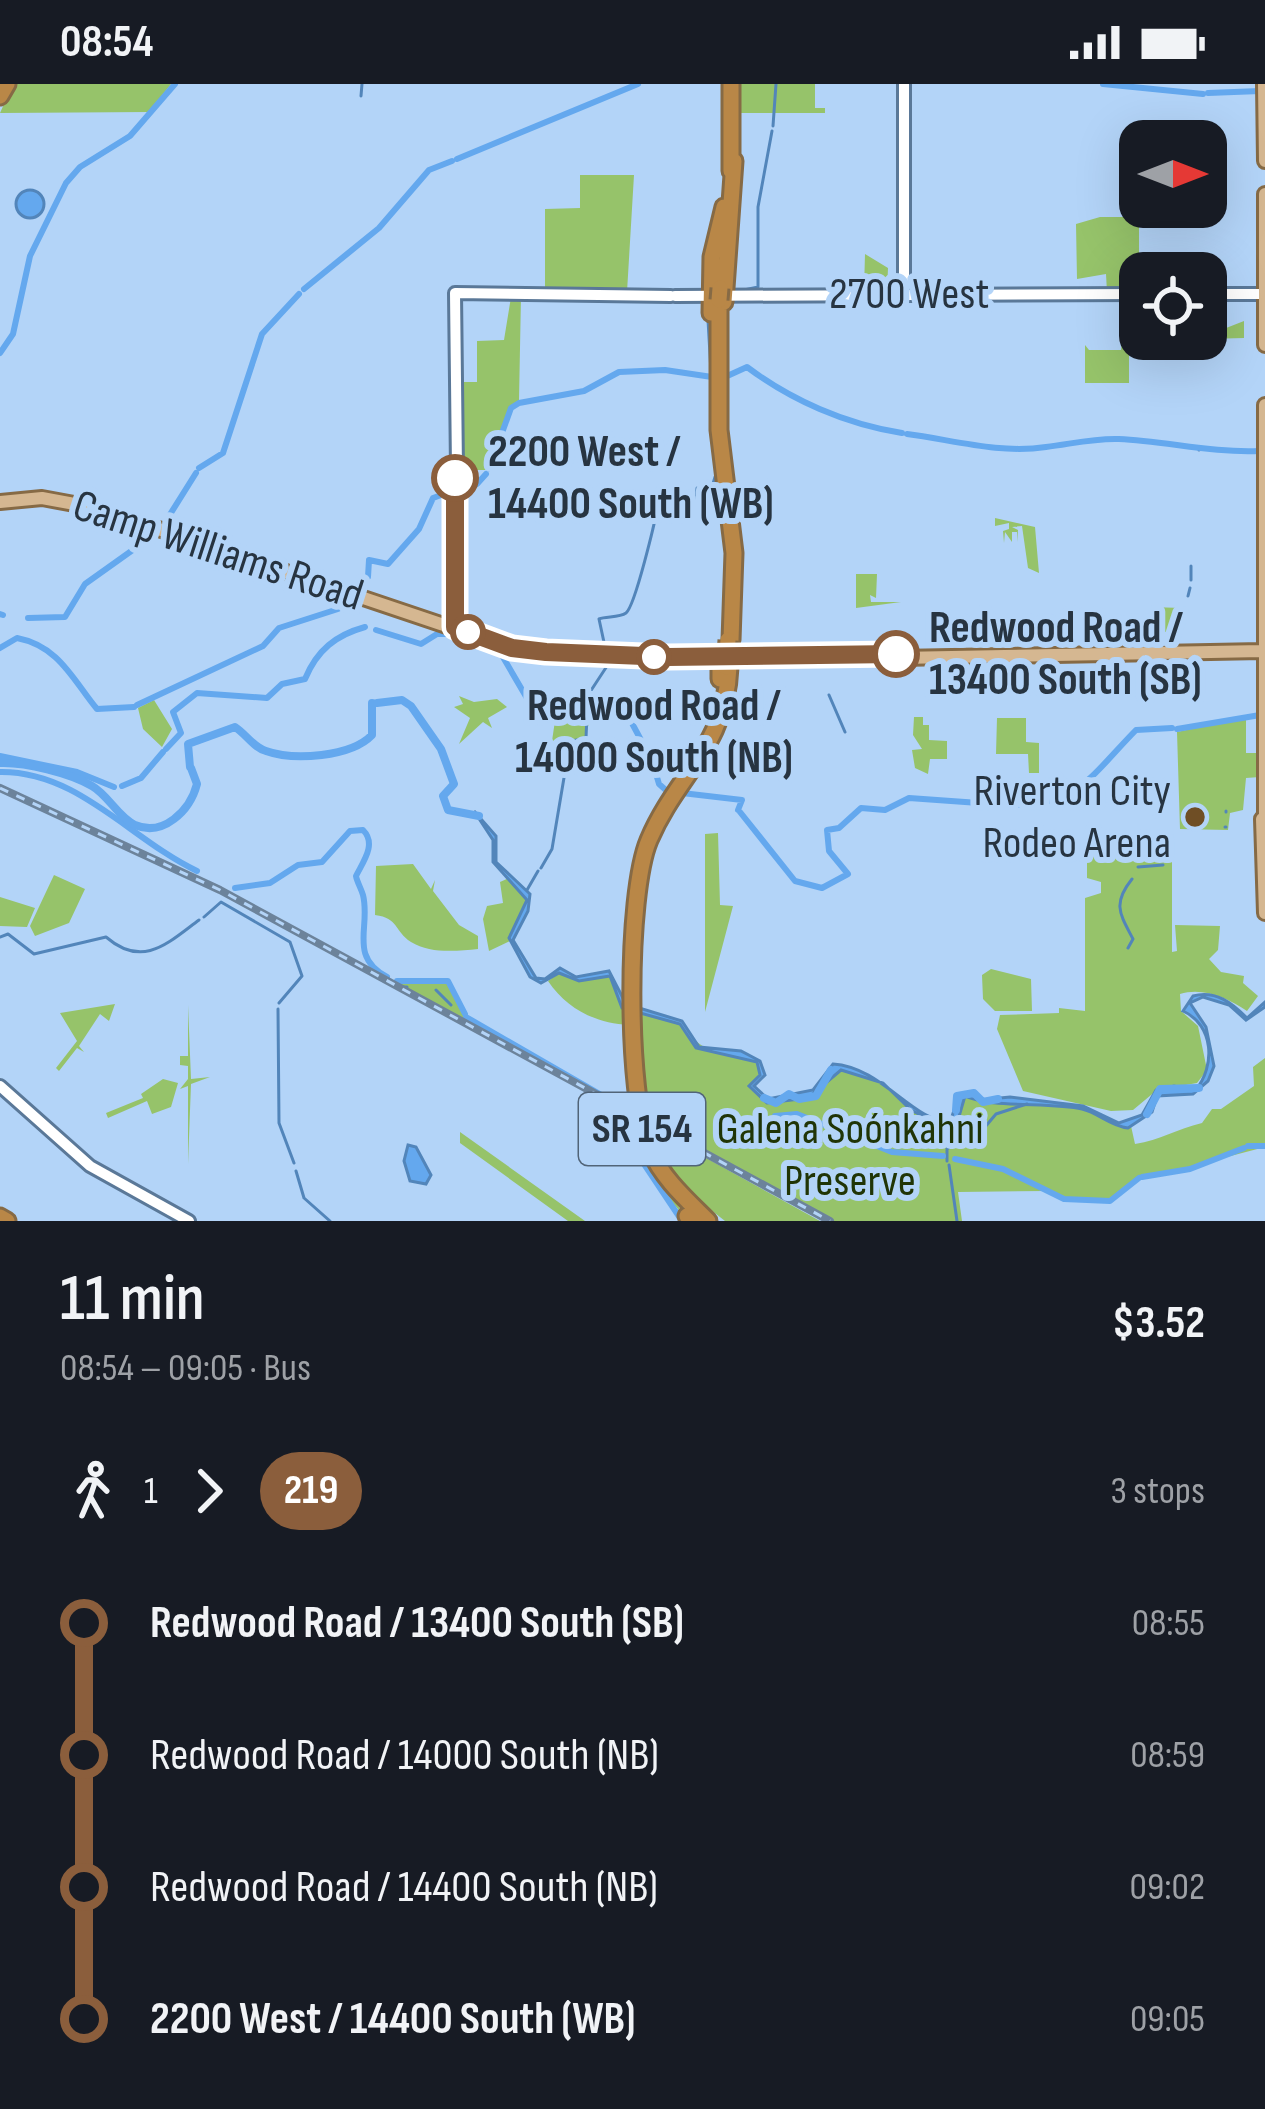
<!DOCTYPE html>
<meta charset="utf-8">
<style>
body{margin:0;font-family:"Sofia Sans Condensed",sans-serif;background:#242831;color:#f1f3f6;height:100vh;display:flex;flex-direction:column;font-size:45px;white-space:nowrap}
*{box-sizing:border-box;margin:0}
p{font-size:39px;color:#9ea1a6}
.icon{flex:none;width:66px;height:66px;fill:none;stroke:currentColor;stroke-width:2;stroke-linecap:round;stroke-linejoin:round}
.map{position:relative;height:1137px;overflow:hidden}
.drawer{display:flex;flex-direction:column;background:#171b24;flex:1}
.drawer>*{flex:none}
.badge{padding:0 24px;border-radius:39px;font-size:42px;line-height:78px}
.needle{width:78px;rotate:90deg}
.controls{position:absolute;left:1119px;top:36px;display:grid;gap:24px}
.controls a{display:grid;place-items:center;width:108px;height:108px;border-radius:24px;background:#171b24;box-shadow:0 12px 48px #0002;font-size:60px}
.map>.badge{position:absolute;translate:-50% -50%;box-shadow:0 0 0 6px #fff}
.legs{display:flex;align-items:center;gap:18px;height:132px;padding:0 60px;font-size:39px}
.legs p{margin-inline-start:auto}
.headline{display:flex;align-items:center;justify-content:space-between;height:204px;padding:0 60px}
h1{font-size:66px;font-weight:600;line-height:90px}
ul{padding:0 60px;list-style:none}
li{display:flex;align-items:center;gap:42px;height:132px;font-size:45px}
li i{display:grid;place-items:center;width:18px;height:100%;margin:0 15px;background:currentColor}
li i::after{content:'';width:30px;height:30px;margin:-15px;border:9px solid;border-radius:50%;background:#171b24}
li p{margin-inline-start:auto}
li:first-child i{background:linear-gradient(#0000 50%,currentColor 0)}
li:last-child i{background:linear-gradient(currentColor 50%,#0000 0)}
.status{display:flex;justify-content:space-between;align-items:center;height:84px;padding:0 60px;background:#171b24;direction:ltr}
.status svg{height:33px;fill:currentColor}
.map>svg:first-child{display:block}
.green{fill:#96c36a}
.water{fill:#64a8ee;stroke:#5285ba;stroke-width:3}
.lines{fill:none;stroke-linecap:round;stroke-linejoin:round}
.stream{stroke:#5285ba;stroke-width:3}
.canal{stroke:#64a8ee;stroke-width:6}
.river{stroke:#64a8ee;stroke-width:8}
.secondary-casing{stroke:#5a7898;stroke-width:16}
.primary-casing{stroke:#866a45;stroke-width:18}
.highway-casing{stroke:#866a45;stroke-width:21}
.secondary{stroke:#fff;stroke-width:10}
.primary{stroke:#d5b791;stroke-width:12}
.highway{stroke:#b98747;stroke-width:15}
.rail-casing{stroke:#6c839b;stroke-width:8}
.rail{stroke:#b3d4f8;stroke-width:3;stroke-dasharray:9;stroke-linecap:butt}
.highway-bridge-casing{stroke:#866a45;stroke-width:21;stroke-linecap:butt}
.highway-bridge{stroke:#b98747;stroke-width:15}
.line-1-casing{stroke:#fff;stroke-width:27}
.line-1{stroke:#8b5e3c;stroke-width:18}
.stop-1-dot{fill:#fff;stroke:#8b5e3c;stroke-width:6}
.poi-dot{fill:#6f4e25;stroke:#b3d4f8;stroke-width:4.5}
.labels{text-anchor:middle;dominant-baseline:central;stroke-width:12;stroke-linejoin:round;paint-order:stroke}
.shield{fill:#b3d4f8;stroke:#516478;stroke-width:3}
.shield-label{font-size:42px;font-weight:bold;fill:#273441}
.street-label{font-size:45px;fill:#273441;stroke:#b3d4f8}
.stop-label{font-size:45px;font-weight:bold;fill:#273441;stroke:#b3d4f8;text-anchor:start}
.poi-label{font-size:45px;fill:#273441;stroke:#b3d4f8;text-anchor:end}
.park-label{font-size:45px;fill:#203506;stroke:#b3d4f8}
</style>
<div class="status"><b>08:54</b><svg viewBox="0 0 49 12"><path d="M0 12V9h3v3zM5 12V6h3v6zM10 12V3h3v9zM15 12V0h3v12zM26 1h20v11H26zM47 4h2v5h-2z"/></svg></div>
<div class="map">
<svg width="1265" height="1137" viewBox="0 0 1265 1137">
<rect width="100%" height="100%" fill="#b3d4f8"/>
<path class="green" d="M13,0H171L149,28L0,29Z
M738,0H815V24H825V29H738Z
M580,91H634L627,208H545V125L580,124Z
M1100,133H1139V208H1107L1106,190L1077,195L1076,140Z
M865,170L888,184L887,207L864,206Z
M521,212L519,316L512,321L487,386H461L456,298H477V257L504,256L511,213Z
M1206,213L1221,246L1244,237V254L1206,255Z
M1129,235V299H1085V261L1089,266H1121L1124,236Z
M995,434L1035,443L1039,489L1028,484L1022,442L1012,443L1018,446L1017,458V448H1012V458L1005,448L1004,459L1003,447L1009,445V439L995,442Z
M856,490H877L876,514L870,511L871,518H901L856,524Z
M1150,523L1182,524L1174,548H1160V542L1150,538Z
M459,612L474,618L497,615L507,623L488,634L492,644L483,638L459,660L470,634L454,623L463,620Z
M154,616L172,645L162,663L143,645L138,624Z
M557,623L584,625L589,639L585,654L571,657L568,665L552,657Z
M914,633H923V641H929V656L947,657V675H930L928,690L915,684L912,666L922,665L913,651Z
M1246,633V669H1260V693L1246,694L1243,726L1230,729L1228,746L1180,745L1177,648Z
M997,634H1026V658L1039,659V689H1029L1028,670H996Z
M718,749L720,821L733,822L705,928V750Z
M1172,750V868L1177,867L1175,841L1220,842L1218,866L1209,875L1221,888L1244,892L1243,899L1258,912L1247,927C1228,914 1203,903 1180,910L1181,927L1198,942L1207,986L1197,999L1157,1006L1133,1026L1111,1027L1023,1007L997,945L1000,931L1059,929V924L1085,927V814L1101,809V798L1087,794V751Z
M413,780L431,805L435,796L433,807L459,841L478,852V865C457,867 430,870 411,858C394,847 399,834 375,831L376,782Z
M54,791L85,805L69,839L35,852L30,842Z
M509,794L528,819L510,857L489,867L483,835L487,822L503,819L500,798Z
M0,813L35,824L27,843L0,842Z
M991,885L1031,895L1032,927H995L983,915L982,891Z
M561,888L579,897L610,892L629,941C595,939 567,925 548,897Z
M404,896L447,899L465,935L396,900Z
M115,920L109,937L100,930L79,962L84,968L77,964L59,987L56,984L77,957L60,929Z
M188,921L191,995L210,993L191,1000L188,1080V1002L180,1005L188,995V982L180,981V972H188Z
M642,924L679,939C712,980 716,959 760,979L761,994L754,996L753,1005L765,1017L810,1011L838,984L886,1001L902,1019L942,1041L955,1038L963,1012C998,1016 1039,1017 1077,1024C1096,1027 1111,1041 1131,1042L1135,1060C1160,1056 1177,1045 1202,1039L1212,1025H1221L1254,1002L1253,983L1265,974V1063L1139,1096L1111,1116H1068L1046,1107L958,1108L962,1137H831L642,1032Z
M163,995L178,999L171,1023L152,1030L147,1017L108,1034L106,1029L143,1014L141,1010Z
M626,1030L634,1036L657,1092L689,1137L657,1102Z
M643,1039L820,1137H725L673,1096Z
M460,1048L585,1137H568L460,1059Z"/>
<path class="water" d="M16 120a14 14 0 1 1 28 0a14 14 0 1 1-28 0Z
M474,727L496,752V778L530,810L528,827L513,856L536,894L545,895L560,884L576,893L609,887L626,920L682,937L699,963L741,967L760,977L765,991L754,1002L768,1015L813,1006L833,980C882,983 913,1038 950,1038L959,1012L970,1008L980,1016L1010,1013L1083,1022L1119,1039L1142,1031L1156,1006L1174,1002L1195,1007C1216,982 1214,941 1183,927L1193,912C1216,906 1232,919 1247,934L1265,918V923L1246,936L1229,921L1203,913L1190,919L1206,943L1214,982L1208,997L1193,1010L1157,1012L1152,1028L1128,1044C1110,1042 1099,1029 1082,1025C1051,1018 988,1024 965,1012L958,1036L944,1043L911,1026L883,999L841,986L808,1014L767,1019L749,1002L760,991L757,978L696,964L680,940L622,924L610,892L579,897L559,889L541,899L530,893L509,854L527,816L493,778V756Z
M408,1061L416,1063L431,1091L426,1100L410,1097L404,1077Z"/>
<g class="lines">
<path class="stream" d="M361,12L362,0
M773,42L776,0
M744,206L758,203V123L772,47
M708,236L711,288
M711,297L716,385
M1199,366V364
M1191,482V496
M1188,512L1190,504
M605,563L599,535C606,532 619,534 626,529C635,522 656,435 658,419L696,417L697,404L712,403L715,393
M590,608L609,579
M829,611L845,648
M569,666L572,657L586,654L587,630
M1226,727V728
M1225,743H1226
M1138,783L1163,781
M541,784L552,765L568,670
M527,806L538,787
M204,833L221,818L290,858L302,892L279,919
M0,853L8,850L34,870L106,853C143,885 168,859 199,836
M1128,864L1133,855C1120,830 1112,820 1132,795
M402,903H407
M436,906L451,921
M278,925L279,1039L294,1079
M947,1077V1065L974,1042L985,1043L996,1030L1027,1020
M949,1081L957,1137
M296,1087L304,1114L330,1137"/>
<path class="canal" d="M1103,0L1203,10
M1208,9L1260,7
M457,75L638,0
M304,205L379,144L429,86L452,77
M0,269L13,250L30,172L66,99L80,83L130,52L175,0
M725,293L747,283C791,316 845,340 902,349
M907,350C953,356 999,370 1046,363C1071,360 1094,354 1119,355C1166,357 1211,369 1259,367
M199,384L223,369L262,250L299,210
M489,385L511,324L519,319L584,307L619,288L665,286L712,293
M456,405L477,400L486,390
M164,440L196,389
M349,503L368,493L369,476L388,480L419,445L433,414L452,407
M0,530L3,531
M28,534L65,533L85,500L158,448
M376,546L421,560L437,550H452
M491,563L500,568L528,616L578,623L584,612L592,611L609,626L627,630L648,669
M0,564L17,554C59,562 73,596 97,625L134,623
M137,621L263,562L279,544L338,525L343,510
M1177,645L1260,631
M166,665L181,649L173,628L197,609L267,614L282,600L305,595C317,566 336,551 365,543
M0,672L77,688L114,703
M651,673L659,700L668,708
M0,688C78,687 130,755 197,787
M122,702L141,694L163,668
M682,709L742,716L738,726
M997,720C1076,726 1087,696 1136,646L1172,644
M740,728L795,797L822,804L848,790L829,767L827,746L839,744L861,724L885,726L909,714L993,720
M235,804L270,799L298,781L322,778L350,747L363,746C377,760 363,778 356,792C357,798 361,804 363,811C371,843 348,872 387,893
M397,897H448L465,930
M466,933L624,1024
M625,1032L636,1068L682,1137
M775,1032L797,1030L892,1068L943,1072
M1248,1062H1265
M955,1075L1003,1085L1064,1115L1110,1117L1139,1094
M1142,1093L1190,1085L1244,1064"/>
<path class="river" d="M377,619L402,616L411,622L441,665L454,700L443,712L448,726L479,732
M0,679C25,678 70,689 92,702C108,711 118,733 135,741C163,753 190,727 197,700L191,684
M190,683L188,660L235,643C247,651 253,663 266,667C294,677 351,673 372,651V619
M764,1014L776,1019L789,1010L799,1015L816,1012L831,986
M956,1026L957,1012L974,1009L983,1018L998,1015
M1147,1030L1160,1005L1199,1004"/>
<defs>
<path id="secondary" d="M904,210V0
M1206,210H1265
M675,212L1140,210
M457,385L455,209L671,212
M452,390L455,547
M0,1002L90,1082L189,1137"/>
<path id="primary" d="M1264,0L1265,77
M1265,110V261
M1265,321V738
M0,418L42,414L96,424L500,560
M496,559L536,567L646,573L904,572
M899,574L1262,567
M1262,735L1265,829"/>
<path id="highway" d="M731,0V87
M0,12L7,0
M719,216V346L734,469L731,556
M724,218L734,77
M711,229L712,173L724,123
M707,572L720,576V595
M687,1132L690,1137
M0,1133L7,1137
M708,1137C686,1115 663,1095 650,1066C626,1013 626,810 649,756C677,690 726,663 729,583"/>
</defs>
<use href="#secondary" class="secondary-casing"/>
<use href="#primary" class="primary-casing"/>
<use href="#highway" class="highway-casing"/>
<use href="#secondary" class="secondary"/>
<use href="#primary" class="primary"/>
<use href="#highway" class="highway"/>
<defs>
<path id="rail" d="M0,704L220,806L830,1137"/>
</defs>
<use href="#rail" class="rail-casing"/>
<use href="#rail" class="rail"/>
<defs>
<path id="highway-bridge" d="M719,216L720,204
M726,583L728,556"/>
</defs>
<use href="#highway-bridge" class="highway-bridge-casing"/>
<use href="#highway-bridge" class="highway-bridge"/>
</g>
<g class="lines">
<defs>
<path id="line-1" d="M455,394V543L512,564L546,568L668,573L896,570"/>
</defs>
<use href="#line-1" class="line-1-casing"/>
<use href="#line-1" class="line-1"/>
</g>
<g class="stop-1-dot">
<circle cx="455" cy="394" r="21"/>
<circle cx="468" cy="548" r="15"/>
<circle cx="896" cy="570" r="21"/>
<circle cx="654" cy="573" r="15"/>
</g>
<circle class="poi-dot" cx="1195" cy="733" r="12"/>
<g class="labels">
<rect class="shield" x="579" y="1009" width="126" height="72" rx="9"/>
<g class="shield-label">
<text x="642" y="1045">SR 154</text>
</g>
<g class="street-label">
<text x="909" y="210">2700 West</text>
<text transform="translate(218 467) rotate(18)">Camp Williams Road</text>
</g>
<g class="stop-label">
<text x="488" y="368">2200 West /<tspan x="488" dy="52">14400 South (WB)</tspan></text>
<text x="929" y="544">Redwood Road /<tspan x="929" dy="52">13400 South (SB)</tspan></text>
<text x="654" y="622" text-anchor="middle">Redwood Road /<tspan x="654" dy="52">14000 South (NB)</tspan></text>
</g>
<g class="poi-label">
<text x="1171" y="707">Riverton City<tspan x="1171" dy="52">Rodeo Arena</tspan></text>
</g>
<g class="park-label">
<text x="850" y="1045">Galena Soónkahni<tspan x="850" dy="52">Preserve</tspan></text>
</g>
</g>
</svg>
<div class="controls">
<a><svg class="needle" viewBox="-14 -14 28 28"><path d="M0-13l5 13h-10z" fill="#e53935"/><path d="M0 13l5-13h-10z" fill="#9ea1a6"/></svg></a>
<a><svg class="icon" aria-label="locate" viewBox="0 0 24 24"><circle cx="12" cy="12" r="6"/><path d="M12 2v4M12 18v4M2 12h4M18 12h4"/></svg></a>
</div>
</div>
<section class="drawer">
<div class="headline"><div><h1>11 min</h1><p>08:54 – 09:05 · Bus</p></div><b>$3.52</b></div>
<div class="legs"><svg class="icon" aria-label="walk" viewBox="0 0 24 24"><circle cx="13" cy="4" r="2"/><path d="M13 8l-2 6 4 7M11 14l-3 7M7 12l3-4h3l4 4"/></svg>1<svg class="icon" aria-label="forward" viewBox="0 0 24 24"><path d="M9 5l7 7-7 7"/></svg><b class="badge" style="background:#8b5e3c;color:#fff">219</b><p>3 stops</p></div>
<ul>
<li><i style="color:#8b5e3c"></i><b>Redwood Road / 13400 South (SB)</b><p>08:55</p></li>
<li><i style="color:#8b5e3c"></i><span>Redwood Road / 14000 South (NB)</span><p>08:59</p></li>
<li><i style="color:#8b5e3c"></i><span>Redwood Road / 14400 South (NB)</span><p>09:02</p></li>
<li><i style="color:#8b5e3c"></i><b>2200 West / 14400 South (WB)</b><p>09:05</p></li>
</ul>
</section>
